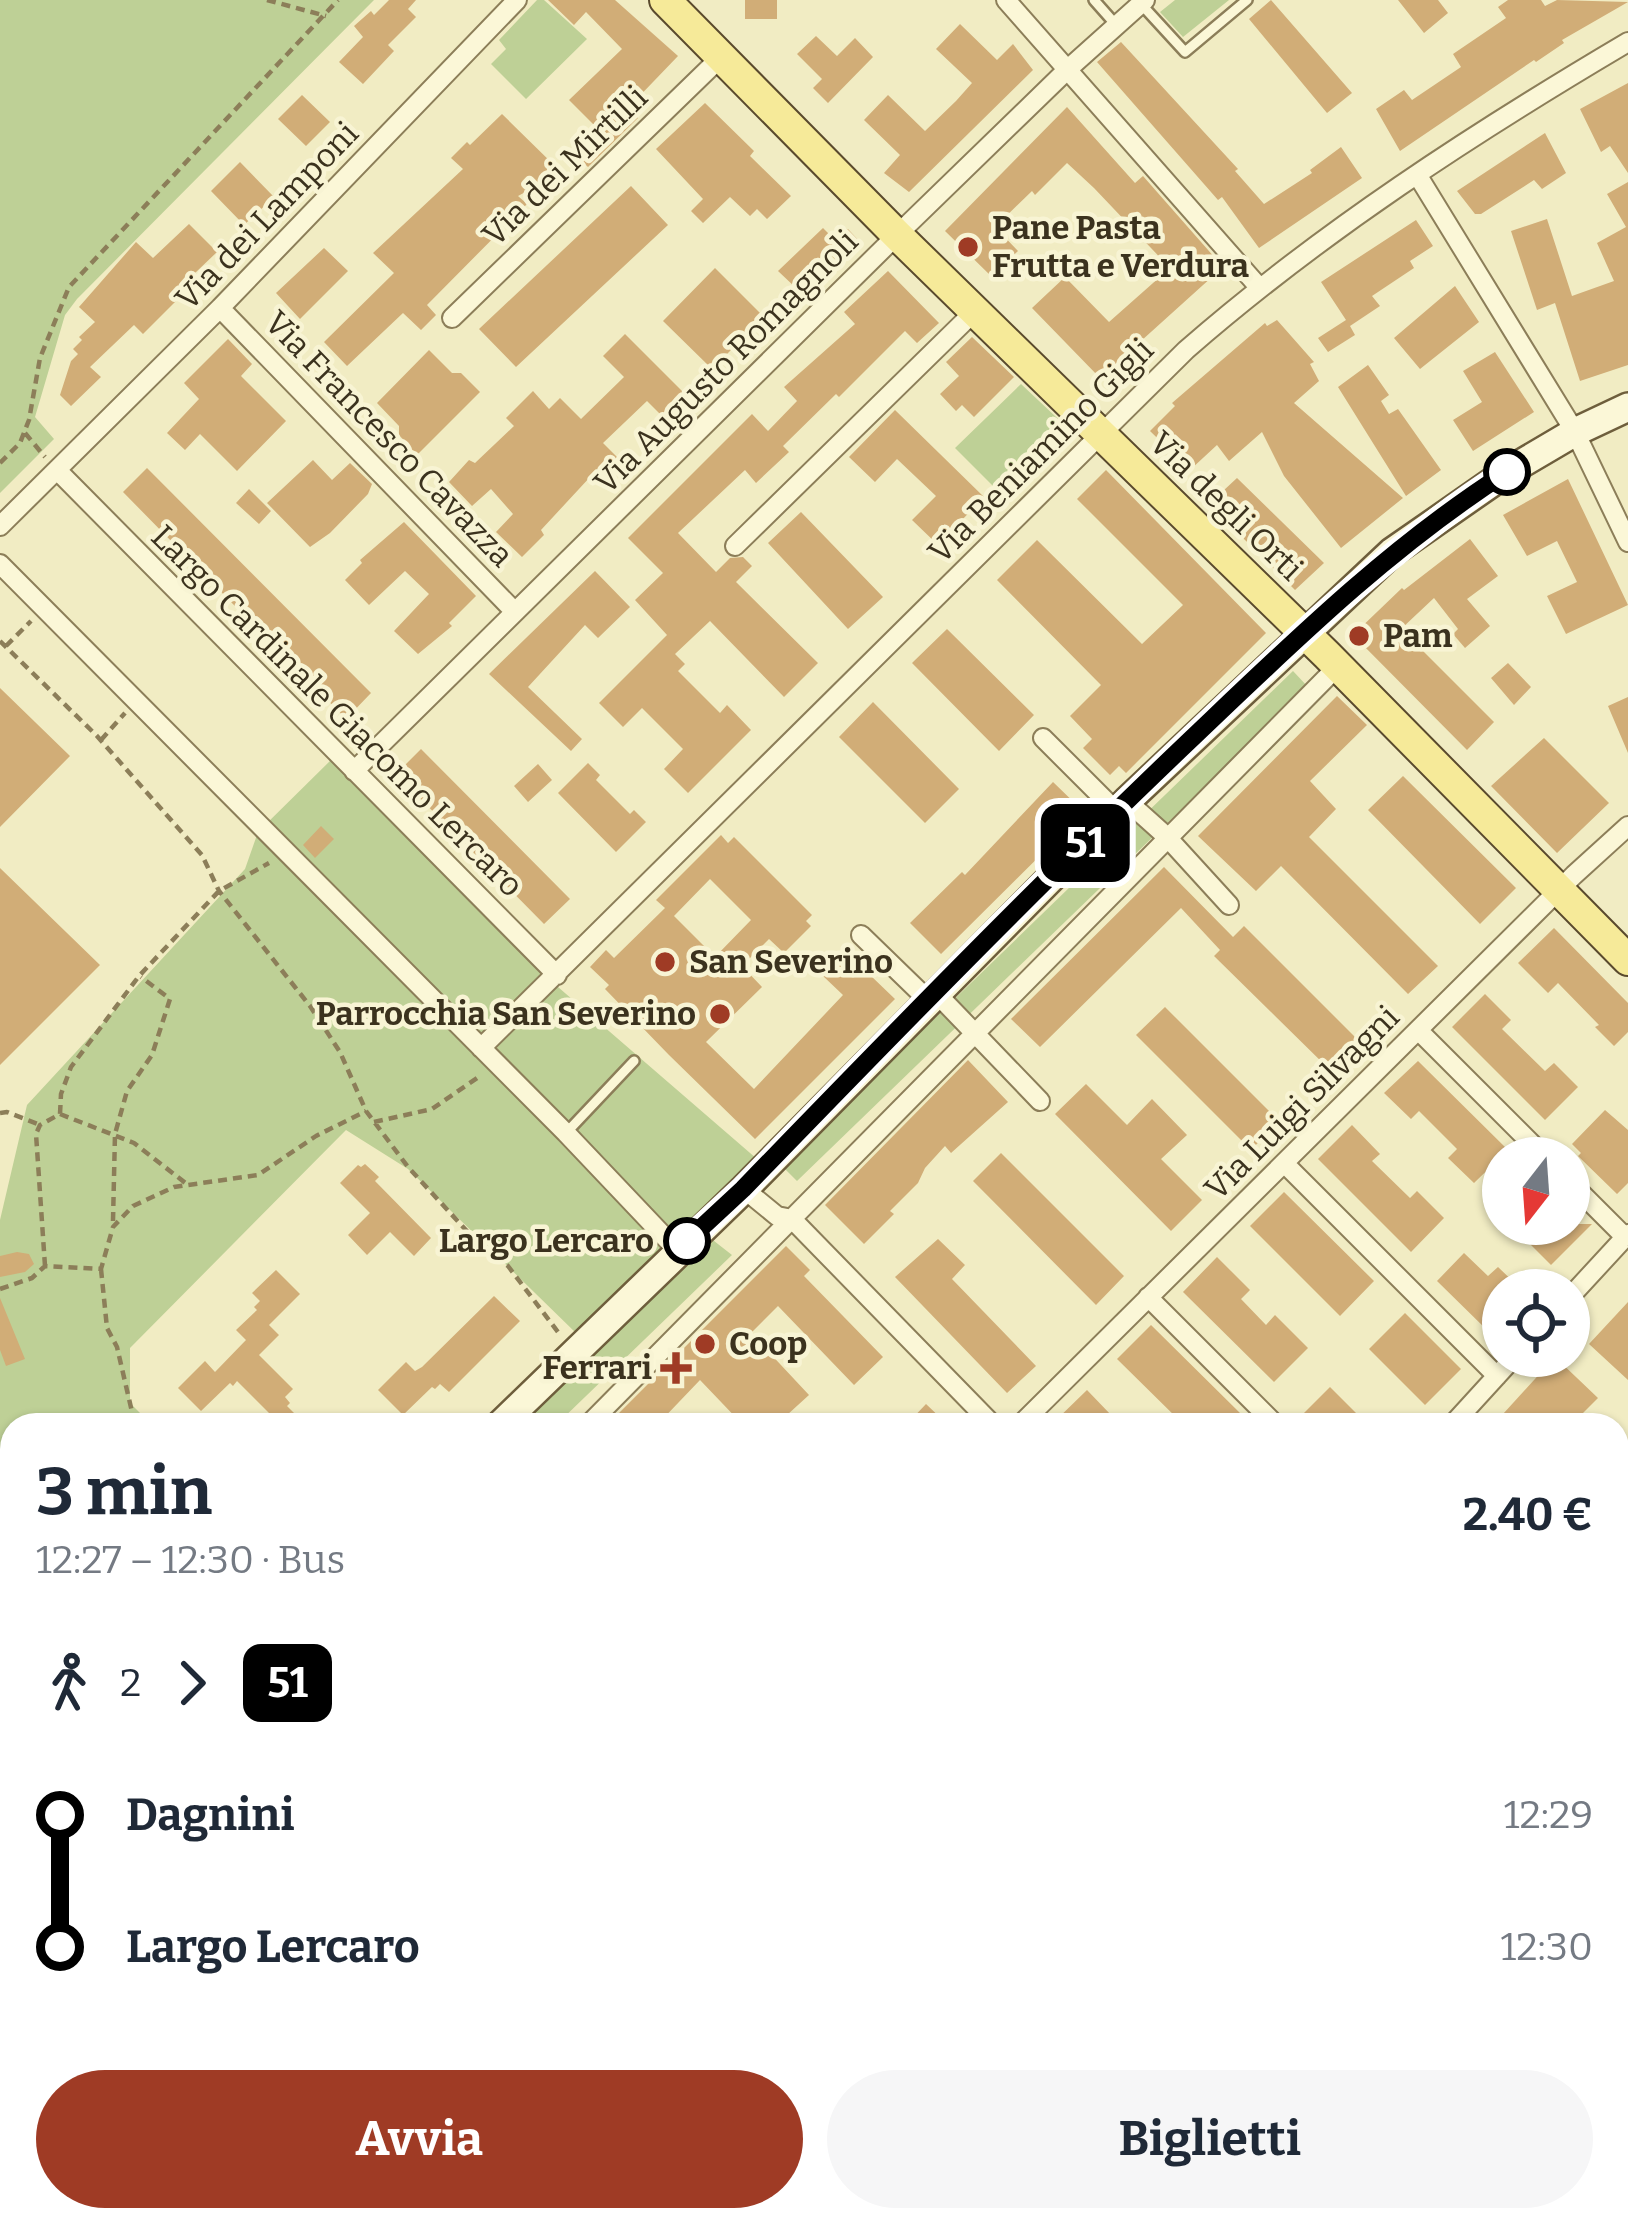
<!DOCTYPE html>
<html lang="it">
<meta charset="utf-8">
<style>
body{margin:0;font-family:Bitter,serif;background:#f6f6f7;color:#1f2937;height:100vh;display:flex;flex-direction:column;font-size:45px;white-space:nowrap}
*{box-sizing:border-box;margin:0}
p{font-size:39px;color:#747a83}
.icon{flex:none;width:66px;height:66px;fill:none;stroke:currentColor;stroke-width:2;stroke-linecap:round;stroke-linejoin:round}
.map{position:relative;flex:1;overflow:hidden}
.sheet{position:absolute;left:0px;top:1413px;width:1629px;height:819px;display:flex;flex-direction:column;background:#fff;border-radius:36px 36px 0 0;box-shadow:0 3px 9px #0004}
.sheet>*{flex:none}
.badge{padding:0 24px;border-radius:18px;font-size:42px;line-height:78px}
.needle{width:78px;rotate:197deg}
.buttons{position:absolute;left:1482px;top:1137px;display:grid;gap:24px}
.buttons a{display:grid;place-items:center;width:108px;height:108px;border-radius:50%;background:#fff;box-shadow:0 3px 9px #0004;font-size:60px}
.map>.badge{position:absolute;translate:-50% -50%;box-shadow:0 0 0 6px #fff}
.legs{display:flex;align-items:center;gap:18px;height:132px;padding:0 36px;font-size:39px}
.legs p{margin-inline-start:auto}
.head{display:flex;align-items:center;justify-content:space-between;height:204px;padding:0 36px}
h1{font-size:66px;font-weight:700;line-height:90px}
.action{display:flex;gap:24px;margin-top:auto;padding:24px 36px}
.action a{flex:1;height:138px;border-radius:72px;background:#9f3b25;color:#fff;font-size:48px;font-weight:700;line-height:138px;text-align:center}
.action a+a{background:#f6f6f7;color:#1f2937}
ul{padding:0 36px;list-style:none}
li{display:flex;align-items:center;gap:42px;height:132px;font-size:45px}
li i{display:grid;place-items:center;width:18px;height:100%;margin:0 15px;background:currentColor}
li i::after{content:'';width:30px;height:30px;margin:-15px;border:9px solid;border-radius:50%;background:#fff}
li p{margin-inline-start:auto}
li:first-child i{background:linear-gradient(#0000 50%,currentColor 0)}
li:last-child i{background:linear-gradient(currentColor 50%,#0000 0)}
.map>svg:first-child{display:block}
.green{fill:#bed096}
.building{fill:#d1ad77;fill-rule:evenodd}
.lines{fill:none;stroke-linecap:round;stroke-linejoin:round}
.lane-casing{stroke:#8c7e59;stroke-width:14}
.street-casing{stroke:#8c7e59;stroke-width:22}
.secondary-casing{stroke:#6e5e3c;stroke-width:32}
.primary-casing{stroke:#5a4a2d;stroke-width:34}
.path{stroke:#8c7e59;stroke-width:4.5;stroke-dasharray:9 6;stroke-linecap:butt}
.lane{stroke:#fbf7d7;stroke-width:9}
.street{stroke:#fbf7d7;stroke-width:18}
.secondary{stroke:#fbf7d7;stroke-width:27}
.primary{stroke:#f6ea99;stroke-width:30}
.line-1-casing{stroke:#fff;stroke-width:27}
.line-1{stroke:#000;stroke-width:18}
.poi-dot{fill:#9f3b25;stroke:#f8f4d4;stroke-width:4.5}
.stop-1-dot{fill:#fff;stroke:#000;stroke-width:6}
.labels{text-anchor:middle;dominant-baseline:central;stroke-width:9;stroke-linejoin:round;paint-order:stroke}
.street-label{font-size:33px;fill:#3b321e;stroke:#f8f4d4}
.poi-label{font-size:33px;font-weight:bold;fill:#3b321e;stroke:#f8f4d4;text-anchor:start}
.stop-label{font-size:33px;font-weight:bold;fill:#3b321e;stroke:#f8f4d4;text-anchor:end}
</style>
<div class="map">
<svg width="1628" height="2231" viewBox="0 0 1628 2231">
<rect width="100%" height="100%" fill="#f1ecc3"/>
<path class="green" d="M0,0H374L77,299L65,315L35,417L54,439L0,493Z
M537,0H544L587,39L526,99L491,64L506,49L499,40Z
M1175,0H1229L1183,37L1160,12Z
M1021,384L1073,433L1006,499L955,448Z
M1293,671L1308,687L797,1181L782,1166Z
M332,759L558,987L757,1159L577,1334L408,1169L346,1130L130,1348V1403L152,1425H12V1776L0,1764V1220L27,1105L245,869L258,832Z
M709,1237L732,1255L556,1425H519Z"/>
<path class="building" d="M389,0H416L408,9L416,17L388,45L394,51L363,84L339,62L363,37L354,26L371,11L374,15Z
M548,0H615L678,56L629,107L638,118L588,167L576,155L600,131L569,100L622,49L586,12L574,25Z
M745,0H777V19H745Z
M1271,0L1352,93L1327,113L1249,19Z
M1398,0H1438L1448,13L1424,33Z
M1508,0H1541L1545,6L1557,0L1628,2L1562,40L1564,43L1536,62L1534,60L1400,151L1376,109L1404,90L1412,100L1461,67L1453,54L1506,18L1498,7Z
M960,24L997,60L1013,44L1033,70L909,192L884,173L900,155L864,120L888,95L925,131L956,101L972,83L936,49Z
M816,36L837,56L855,38L873,57L828,103L813,88L822,79L797,54Z
M1121,42L1238,169L1235,171L1264,204L1312,173L1310,170L1341,147L1362,178L1259,248L1222,197L1218,200L1097,62Z
M1628,83V173L1610,146L1601,152L1580,109Z
M302,95L330,122L306,146L278,119Z
M705,103L754,151L750,156L791,196L767,219L757,209L750,216L730,197L703,223L691,211L703,199L656,149Z
M1067,107L1135,183L1143,176L1223,267L1100,378L1032,308L1065,277L1109,322L1170,268L1094,188L1067,163L1035,195L1032,191L995,227L1018,251L991,276L945,231Z
M502,114L557,168L544,182L518,196L527,204L427,305L436,315L421,330L403,313L347,366L324,342L394,273L373,253L463,169L451,158L467,142L470,145Z
M1545,133L1566,173L1542,189L1534,180L1481,214H1475L1457,191Z
M240,162L274,197L244,225L211,191Z
M1628,182V365L1580,381L1555,303L1537,310L1511,231L1547,219L1572,296L1614,281L1597,243L1626,227L1607,194Z
M631,186L668,225L516,367L479,329Z
M1416,220L1433,246L1410,261L1414,268L1372,296L1380,306L1350,326L1355,335L1328,352L1318,338L1346,320L1321,282Z
M189,224L217,252L172,295L177,300L143,334L134,325L90,367L101,377L71,406L60,395L71,361L78,354L73,349L82,340L79,337L95,322L79,307L136,242L153,258Z
M823,228L836,241L848,229L860,242L838,262L831,255L796,288L778,271Z
M324,248L348,271L300,319L276,293Z
M715,268L764,317L712,369L663,321Z
M888,271L939,323L917,343L905,331L839,397L836,394L783,446L789,452L756,483L745,470L678,533L716,572L730,558L743,557L752,566L736,582L818,663L784,697L710,621L675,654L685,664L678,671L720,713L727,705L751,730L688,793L664,769L683,749L642,708L623,727L599,703L667,635L635,600L663,573L628,538L752,414L768,431L797,401L784,387L855,324L844,312Z
M1455,286L1479,322L1420,369L1394,338Z
M1277,320L1314,362L1310,364L1319,381L1294,403L1403,498L1341,548L1284,476L1262,432L1229,461L1217,445L1190,470L1150,431L1175,406L1172,403L1265,323L1267,326Z
M625,334L686,395L663,417L647,401L603,443L620,460L597,482L591,476L541,530L544,535L522,557L496,532L513,514L491,489L472,506L449,482L469,460L475,463L514,426L506,418L533,391L549,409L560,398L581,419L624,377L603,356Z
M972,337L1014,377L974,417L962,405L956,411L940,394L959,376L946,362Z
M228,339L252,364L241,376L286,421L237,471L200,434L185,450L167,433L199,399L184,383Z
M429,350L452,373H461L480,392L417,455L399,435V426L377,403Z
M1495,352L1534,412L1473,451L1453,420L1482,402L1463,371Z
M1368,365L1389,395L1381,401L1389,414L1398,409L1441,470L1406,496L1338,387Z
M895,410L984,497L938,545L912,520L936,496L897,459L875,482L849,457Z
M313,460L332,480L350,463L372,484L368,494L330,533L310,547L267,503Z
M147,468L371,693L346,719L123,492Z
M1106,470L1266,633L1126,773L1119,766L1110,775L1083,748L1092,739L1070,716L1101,685L997,580L1037,540L1142,644L1183,605L1077,499Z
M1237,478L1324,563L1295,590L1209,504Z
M1568,479L1628,605L1566,634L1547,596L1577,582L1557,541L1527,556L1503,515Z
M249,489L271,511L259,524L236,503Z
M801,512L883,597L848,629L768,543Z
M404,522L476,596L449,623L452,626L418,654L394,631L429,594L405,571L369,605L345,580L362,563L360,560Z
M1470,539L1498,576L1467,599L1490,626L1465,648L1453,634L1458,629L1434,598L1401,629L1494,722L1467,750L1353,635L1402,588L1404,590Z
M595,571L630,607L598,638L585,625L528,687L582,739L571,751L489,674Z
M947,629L1034,715L999,751L912,663Z
M1508,663L1531,687L1514,705L1491,678Z
M0,688L70,756L0,827Z
M1337,696L1367,725L1310,781L1336,809L1309,837L1438,966L1408,994L1281,866L1256,891L1198,836Z
M1628,697V753L1608,706Z
M873,702L959,789L925,823L839,737Z
M1544,738L1609,803L1557,853L1491,786Z
M421,749L570,899L544,924L396,774Z
M588,763L600,775L596,780L630,814L634,810L646,822L616,852L558,793Z
M538,764L552,780L528,802L514,786Z
M1403,776L1516,888L1480,924L1368,810Z
M1053,782L1084,812L941,954L910,923L962,872L965,875Z
M321,826L334,839L315,858L303,845Z
M721,835L728,843L734,837L812,915L806,921L811,926L784,953L769,939L742,966L762,987L706,1042L754,1089L843,995L823,976L845,951L895,999L755,1139L669,1055L605,989L609,985L590,967L606,950L614,958L665,908L656,900ZM710,879L751,920L715,957L674,916Z
M1164,867L1233,937L1244,926L1359,1041L1331,1071L1214,956L1220,950L1181,908L1040,1047L1011,1019Z
M0,868L100,965L0,1065Z
M1554,928L1628,1003V1032L1614,1046L1595,1027L1599,1025L1558,983L1548,993L1518,963Z
M1485,994L1511,1020L1502,1029L1545,1071L1554,1063L1578,1087L1545,1120L1452,1027Z
M1165,1007L1279,1121L1251,1150L1136,1035Z
M968,1060L1008,1102L951,1153L945,1146L925,1168L918,1183L890,1211L894,1214L864,1244L825,1205Z
M1418,1061L1508,1150L1474,1183L1448,1158L1457,1149L1419,1111L1411,1119L1384,1093Z
M1086,1084L1127,1125L1152,1099L1187,1135L1161,1159L1202,1200L1171,1231L1055,1114Z
M1605,1110L1628,1130V1183L1617,1194L1578,1156L1581,1153L1572,1144Z
M1352,1125L1380,1154L1372,1161L1410,1198L1417,1191L1444,1218L1411,1252L1318,1159Z
M1001,1153L1124,1276L1096,1305L973,1181Z
M365,1164L379,1177L375,1181L431,1238L414,1256L390,1232L367,1255L348,1235L370,1213L340,1183L358,1165L361,1167Z
M1284,1192L1374,1281L1340,1316L1250,1226Z
M1510,1224H1592L1551,1265Z
M938,1239L965,1265L952,1279L1036,1366L1007,1393L895,1277Z
M786,1246L810,1270L804,1276L883,1357L854,1385L778,1306L751,1333L809,1395L787,1415L797,1425H743L700,1380L657,1425H607Z
M17,1252L29,1254L34,1264L25,1272L0,1277V1256Z
M1464,1253L1488,1276L1498,1267L1522,1290H1503L1500,1304L1503,1320L1490,1333L1437,1281Z
M1217,1257L1250,1290L1241,1299L1266,1325L1275,1315L1308,1348L1274,1382L1183,1292Z
M276,1270L300,1294L269,1325L279,1335L259,1355L293,1389L285,1397L290,1403L287,1406L306,1425H262L271,1415L237,1381L233,1386L230,1383L201,1411L178,1388L205,1361L215,1372L246,1340L236,1330L257,1310L254,1307L260,1301L252,1293Z
M494,1296L520,1321L449,1392L440,1384L435,1389L432,1387L403,1415L378,1390L406,1362L415,1371L422,1367Z
M0,1298L25,1359L6,1366L0,1350Z
M1628,1302V1380L1589,1344Z
M1405,1313L1461,1369L1425,1405L1369,1349Z
M1151,1325L1241,1414L1230,1425H1184L1117,1359Z
M1555,1357L1598,1398L1571,1425H1493Z
M1330,1387L1368,1425H1316L1304,1413Z
M1087,1390L1112,1416L1103,1425H1051Z
M926,1404L948,1425H906Z"/>
<g class="lines">
<defs>
<path id="lane" d="M1094,0L1117,26
M1141,4L1185,52L1247,0
M566,1133L634,1061"/>
<path id="street" d="M1006,0L1258,286
M1418,176L1575,432L1628,542
M220,308L515,612
M452,318L721,57
M57,470L557,975
M0,526L220,308L517,0
M735,546L975,311
M0,564L566,1133L677,1250
M1043,738L1116,811
M354,771L897,235L1068,69L1145,0
M1127,801L1166,836L1229,905
M861,935L929,1001
M937,994L1040,1101
M1418,1030L1546,1158
M481,1048L1186,350C1321,232 1474,133 1628,42
M1285,1164L1497,1376
M1569,1181L1625,1237
M744,1189L777,1216L792,1219L993,1425
M1148,1297L1276,1425
M1569,1298L1628,1234
M588,1425L1338,666
M1020,1425L1574,875L1628,826
M1452,1425L1515,1356
M1617,1554L1628,1543
M1617,1651L1628,1654
M1617,1706L1628,1695
M0,1753L12,1765
M1617,1979L1628,1989
M310,2220L321,2231
M622,2220L633,2231
M1430,2220L1441,2231
M766,2231L776,2220
M1085,2231L1096,2220"/>
<path id="secondary" d="M500,1425L744,1189L1127,801L1392,552L1507,472L1575,432L1628,407
M1617,1898L1628,1886
M0,2110L12,2094
M952,2220L963,2231
M1307,2231L1318,2220"/>
<path id="primary" d="M665,0L897,235L1327,655L1628,960"/>
</defs>
<use href="#lane" class="lane-casing"/>
<use href="#street" class="street-casing"/>
<use href="#secondary" class="secondary-casing"/>
<use href="#primary" class="primary-casing"/>
<path class="path" d="M267,0L326,16
M25,433L45,457
M0,463L20,443L29,420L40,358L69,287L338,0
M0,641L97,736L202,855L219,891L310,1006L340,1052L366,1111L408,1167L476,1241L508,1266L561,1336
M6,646L31,621
M101,740L125,713
M0,1113L7,1112L40,1125
M60,1114L134,1143L188,1185
M374,1122L432,1109L480,1076
M113,1221L115,1134L127,1091L152,1055L170,999L141,977
M45,1266L36,1134L40,1125L60,1114L61,1094L71,1067L139,976L219,891L269,863
M101,1269L107,1328L117,1347L135,1425
M0,1289L32,1278L45,1266L101,1269L113,1227L133,1206L174,1187L258,1175L316,1136L366,1111
M1,1618L5,1646L12,1657
M1,1618L12,1605
M915,2220L926,2231
M993,2220L1003,2231"/>
<use href="#lane" class="lane"/>
<use href="#street" class="street"/>
<use href="#secondary" class="secondary"/>
<use href="#primary" class="primary"/>
</g>
<g class="lines">
<defs>
<path id="line-1" d="M687,1241L743,1189C889,1038 1036,887 1187,743C1289,646 1388,548 1507,472"/>
</defs>
<use href="#line-1" class="line-1-casing"/>
<use href="#line-1" class="line-1"/>
</g>
<g class="poi-dot">
<circle cx="968" cy="247" r="12"/>
<circle cx="1359" cy="636" r="12"/>
<circle cx="665" cy="962" r="12"/>
<circle cx="720" cy="1014" r="12"/>
<circle cx="705" cy="1344" r="12"/>
<path d="M670 1350h12v12h12v12h-12v12h-12v-12h-12v-12h12z"/>
</g>
<g class="stop-1-dot">
<circle cx="1507" cy="472" r="21"/>
<circle cx="687" cy="1241" r="21"/>
</g>
<g class="labels">
<g class="street-label">
<text transform="translate(565 166) rotate(-44)">Via dei Mirtilli</text>
<text transform="translate(267 216) rotate(-46)">Via dei Lamponi</text>
<text transform="translate(726 362) rotate(-45)">Via Augusto Romagnoli</text>
<text transform="translate(389 439) rotate(46)">Via Francesco Cavazza</text>
<text transform="translate(1041 451) rotate(-45)">Via Beniamino Gigli</text>
<text transform="translate(1226 506) rotate(44)">Via degli Orti</text>
<text transform="translate(337 711) rotate(45)">Largo Cardinale Giacomo Lercaro</text>
<text transform="translate(1302 1103) rotate(-45)">Via Luigi Silvagni</text>
</g>
<g class="poi-label">
<text x="992" y="228">Pane Pasta<tspan x="992" dy="38">Frutta e Verdura</tspan></text>
<text x="1383" y="636">Pam</text>
<text x="689" y="962">San Severino</text>
<text x="696" y="1014" text-anchor="end">Parrocchia San Severino</text>
<text x="729" y="1344">Coop</text>
<text x="652" y="1368" text-anchor="end">Ferrari</text>
</g>
<g class="stop-label">
<text x="654" y="1241">Largo Lercaro</text>
</g>
</g>
</svg>
<div class="buttons">
<a><svg class="needle" viewBox="-14 -14 28 28"><path d="M0-13l5 13h-10z" fill="#e53935"/><path d="M0 13l5-13h-10z" fill="#747a83"/></svg></a>
<a><svg class="icon" aria-label="locate" viewBox="0 0 24 24"><circle cx="12" cy="12" r="6"/><path d="M12 2v4M12 18v4M2 12h4M18 12h4"/></svg></a>
</div>
<b class="badge" style="left:1085px;top:843px;background:#000;color:#fff">51</b>
<section class="sheet">
<div class="head"><div><h1>3 min</h1><p>12:27 – 12:30 · Bus</p></div><b>2.40 €</b></div>
<div class="legs"><svg class="icon" aria-label="walk" viewBox="0 0 24 24"><circle cx="13" cy="4" r="2"/><path d="M13 8l-2 6 4 7M11 14l-3 7M7 12l3-4h3l4 4"/></svg>2<svg class="icon" aria-label="forward" viewBox="0 0 24 24"><path d="M9 5l7 7-7 7"/></svg><b class="badge" style="background:#000;color:#fff">51</b></div>
<ul>
<li><i style="color:#000"></i><b>Dagnini</b><p>12:29</p></li>
<li><i style="color:#000"></i><b>Largo Lercaro</b><p>12:30</p></li>
</ul>
<div class="action"><a>Avvia</a><a>Biglietti</a></div>
</section>
</div>
